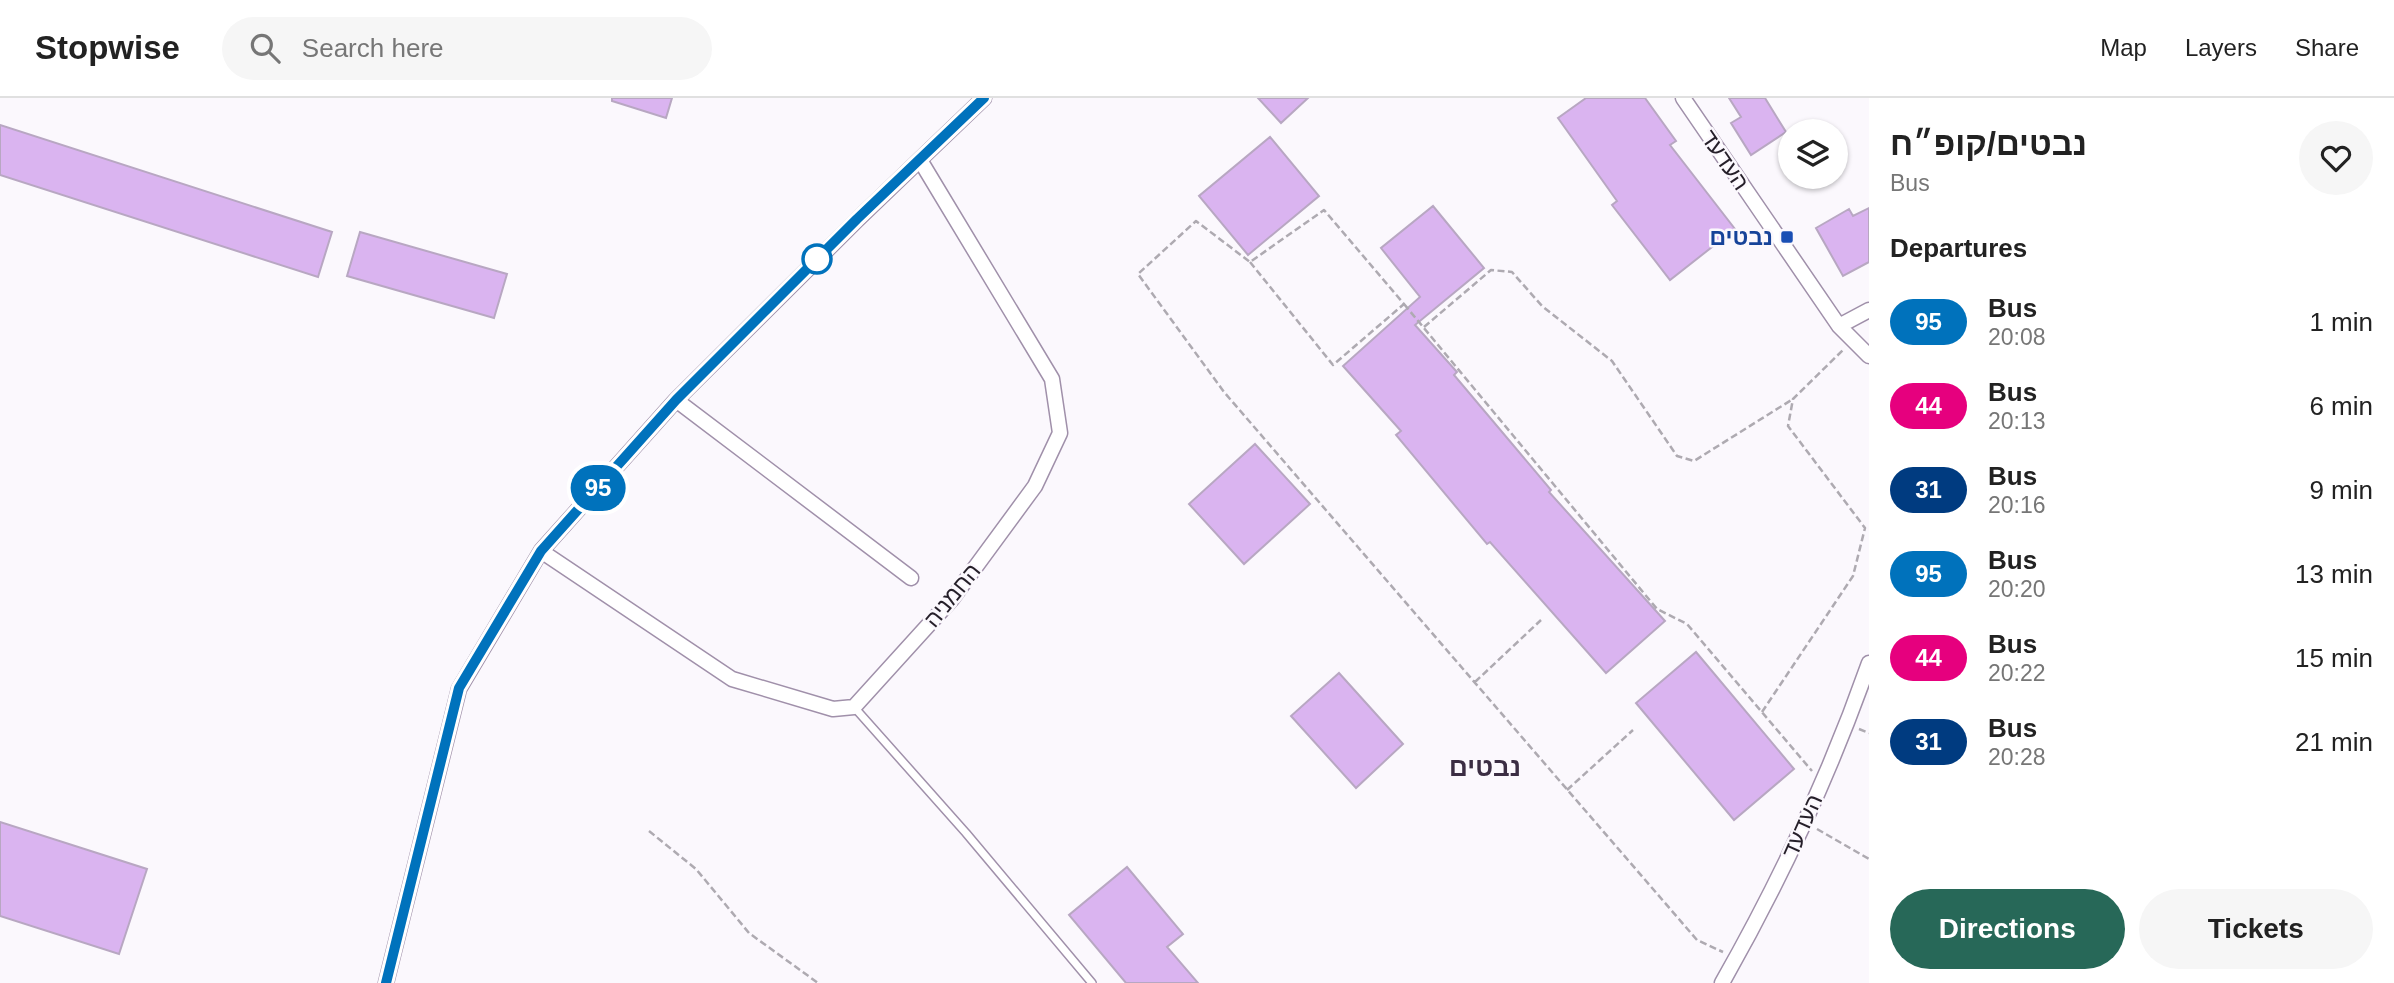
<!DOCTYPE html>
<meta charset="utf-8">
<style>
body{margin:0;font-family:Helvetica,"Noto Sans Hebrew",sans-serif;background:#f6f6f6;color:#222;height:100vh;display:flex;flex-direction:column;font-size:26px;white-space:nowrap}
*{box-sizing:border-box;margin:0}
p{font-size:23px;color:#767676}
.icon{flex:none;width:38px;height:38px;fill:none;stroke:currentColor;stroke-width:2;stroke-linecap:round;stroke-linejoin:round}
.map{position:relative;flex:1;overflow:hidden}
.details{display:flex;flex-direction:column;background:#fff;width:525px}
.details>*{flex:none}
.badge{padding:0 14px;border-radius:23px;font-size:24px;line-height:46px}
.buttons{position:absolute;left:1778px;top:21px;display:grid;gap:14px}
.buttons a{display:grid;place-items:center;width:70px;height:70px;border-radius:50%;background:#fff;box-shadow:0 2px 5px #0004;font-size:35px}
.map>.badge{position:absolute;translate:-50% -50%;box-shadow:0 0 0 4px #fff}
h2{padding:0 21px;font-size:26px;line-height:63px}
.round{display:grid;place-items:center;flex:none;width:74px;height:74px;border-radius:37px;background:#f6f6f6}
.headline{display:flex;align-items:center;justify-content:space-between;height:119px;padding:0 21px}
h1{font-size:33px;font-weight:800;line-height:52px}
.action{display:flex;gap:14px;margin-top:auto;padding:14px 21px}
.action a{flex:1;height:80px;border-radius:42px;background:#276858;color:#fff;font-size:28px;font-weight:800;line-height:80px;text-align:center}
.action a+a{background:#f6f6f6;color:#222}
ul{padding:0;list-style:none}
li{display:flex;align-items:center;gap:21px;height:84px;padding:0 21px}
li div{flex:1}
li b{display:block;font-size:26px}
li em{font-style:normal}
li .badge{min-width:77px;font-weight:700;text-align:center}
header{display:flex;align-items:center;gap:42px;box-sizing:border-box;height:98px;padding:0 35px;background:#fff;border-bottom:2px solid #e0e0e0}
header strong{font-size:33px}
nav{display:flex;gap:38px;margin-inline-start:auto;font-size:24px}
.search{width:490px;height:63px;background:#f6f6f6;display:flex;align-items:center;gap:18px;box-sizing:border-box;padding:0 24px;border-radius:38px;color:#767676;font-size:26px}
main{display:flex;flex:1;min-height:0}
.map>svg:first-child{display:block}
.building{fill:#dab4f0;stroke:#b8a7c2;stroke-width:2}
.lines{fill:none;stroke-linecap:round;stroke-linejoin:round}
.lane-casing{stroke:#a090aa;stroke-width:10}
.street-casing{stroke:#a090aa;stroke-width:17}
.path{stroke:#aeaab1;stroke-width:2.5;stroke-dasharray:7 3.5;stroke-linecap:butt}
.lane{stroke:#fff;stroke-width:7}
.street{stroke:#fff;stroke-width:14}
.line-casing{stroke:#fff;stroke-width:16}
.line{stroke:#0072bc;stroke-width:10}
.transit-dot{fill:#1a4fb4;stroke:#fbf8fd;stroke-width:2.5}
.stop-dot{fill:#fff;stroke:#0072bc;stroke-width:3.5}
.labels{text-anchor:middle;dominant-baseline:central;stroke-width:5;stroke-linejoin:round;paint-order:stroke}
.street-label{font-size:23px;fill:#251f29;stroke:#fbf8fd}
.transit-label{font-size:23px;font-weight:bold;fill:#164399;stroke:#fbf8fd;text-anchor:end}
.quarter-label{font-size:26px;font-weight:bold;fill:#3b2d43;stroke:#fbf8fd}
</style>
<header>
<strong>Stopwise</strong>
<div class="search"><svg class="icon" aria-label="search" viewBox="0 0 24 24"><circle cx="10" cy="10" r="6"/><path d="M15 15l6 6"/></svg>Search here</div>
<nav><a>Map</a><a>Layers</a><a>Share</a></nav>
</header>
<main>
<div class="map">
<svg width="1869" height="885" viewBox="0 0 1869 885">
<rect width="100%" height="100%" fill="#fbf8fd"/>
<path class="building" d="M612,0H672L666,20L612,3Z
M1258,0H1308L1281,25Z
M1586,0H1645L1676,43L1670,47L1735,131L1670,182L1612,107L1617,103L1558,20Z
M1729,0H1765L1786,34L1751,57L1731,25L1741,19Z
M0,27L332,134L318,179L0,77Z
M1270,39L1319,98L1248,157L1199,98Z
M1433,108L1484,170L1415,227L1457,274L1454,277L1551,392L1549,394L1665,523L1606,575L1490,444L1487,446L1396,337L1401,333L1343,268L1420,199L1381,150Z
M1869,110V164L1843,178L1816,130L1849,111L1853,118Z
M360,134L507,176L494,220L347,178Z
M1255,346L1310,406L1244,466L1189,406Z
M1696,554L1794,671L1734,722L1636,605Z
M1339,575L1403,646L1356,690L1291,618Z
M0,724L147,771L119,856L0,818Z
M1127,769L1183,836L1167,849L1198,885H1126L1069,817Z"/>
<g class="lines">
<defs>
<path id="lane" d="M854,609L966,735L1092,885"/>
<path id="street" d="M1683,0L1839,228L1869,258
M1839,228L1869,212
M676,302L911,480
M541,453L732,581L833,611L854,609L952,501L1035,388L1060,335L1052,281L920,62
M386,885L459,591L541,453L676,302L857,122L984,0
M1722,885C1780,783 1830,676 1869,565"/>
</defs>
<use href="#lane" class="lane-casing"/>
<use href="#street" class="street-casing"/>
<path class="path" d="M1250,164L1333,267L1404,206L1324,112L1250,164L1196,123L1138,176L1224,294L1697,842L1723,854
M1404,206L1657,511L1687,526L1812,673
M1424,229L1491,172L1512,174L1542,208L1612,263L1677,358L1694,363L1793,301
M1475,584L1541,522
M1762,614L1853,478L1865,430L1788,328L1793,301L1843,252
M1859,631L1869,635
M1567,692L1633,632
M1817,731L1869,761
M649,733L696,771L749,835L818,885"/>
<use href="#lane" class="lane"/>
<use href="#street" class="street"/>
</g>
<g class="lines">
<defs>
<path id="line" d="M386,885L459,590L541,453L676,302L857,121L984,0"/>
</defs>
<use href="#line" class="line-casing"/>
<use href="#line" class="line"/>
</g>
<rect class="transit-dot" x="1780" y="132" width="14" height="14" rx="3.5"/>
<circle class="stop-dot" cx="817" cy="161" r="14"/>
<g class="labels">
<g class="street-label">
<text transform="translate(1725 62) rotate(56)">העדעד</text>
<text transform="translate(952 497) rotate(-51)">החמניה</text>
<text transform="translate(1802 728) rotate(-66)">העדעד</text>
</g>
<g class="transit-label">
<text x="1773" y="139">נבטים</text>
</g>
<g class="quarter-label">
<text x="1485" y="669">נבטים</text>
</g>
</g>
</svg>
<div class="buttons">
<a><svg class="icon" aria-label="layers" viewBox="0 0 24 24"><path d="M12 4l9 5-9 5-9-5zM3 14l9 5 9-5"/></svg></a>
</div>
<b class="badge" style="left:598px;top:390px;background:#0072bc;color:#fff">95</b>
</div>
<section class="details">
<div class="headline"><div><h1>נבטים/קופ״ח</h1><p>Bus</p></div><a class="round"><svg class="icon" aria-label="heart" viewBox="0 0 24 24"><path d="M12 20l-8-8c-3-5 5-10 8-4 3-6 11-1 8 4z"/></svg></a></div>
<h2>Departures</h2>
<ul>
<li><span class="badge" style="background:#0072bc;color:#fff">95</span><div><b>Bus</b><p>20:08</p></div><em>1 min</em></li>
<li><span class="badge" style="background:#e6007e;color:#fff">44</span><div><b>Bus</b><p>20:13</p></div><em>6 min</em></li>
<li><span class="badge" style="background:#003b80;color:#fff">31</span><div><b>Bus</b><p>20:16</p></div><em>9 min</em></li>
<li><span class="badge" style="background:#0072bc;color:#fff">95</span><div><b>Bus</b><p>20:20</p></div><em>13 min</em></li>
<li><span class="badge" style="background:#e6007e;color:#fff">44</span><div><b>Bus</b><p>20:22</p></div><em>15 min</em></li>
<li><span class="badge" style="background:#003b80;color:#fff">31</span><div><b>Bus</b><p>20:28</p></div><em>21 min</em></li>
</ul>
<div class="action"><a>Directions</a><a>Tickets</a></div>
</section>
</main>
